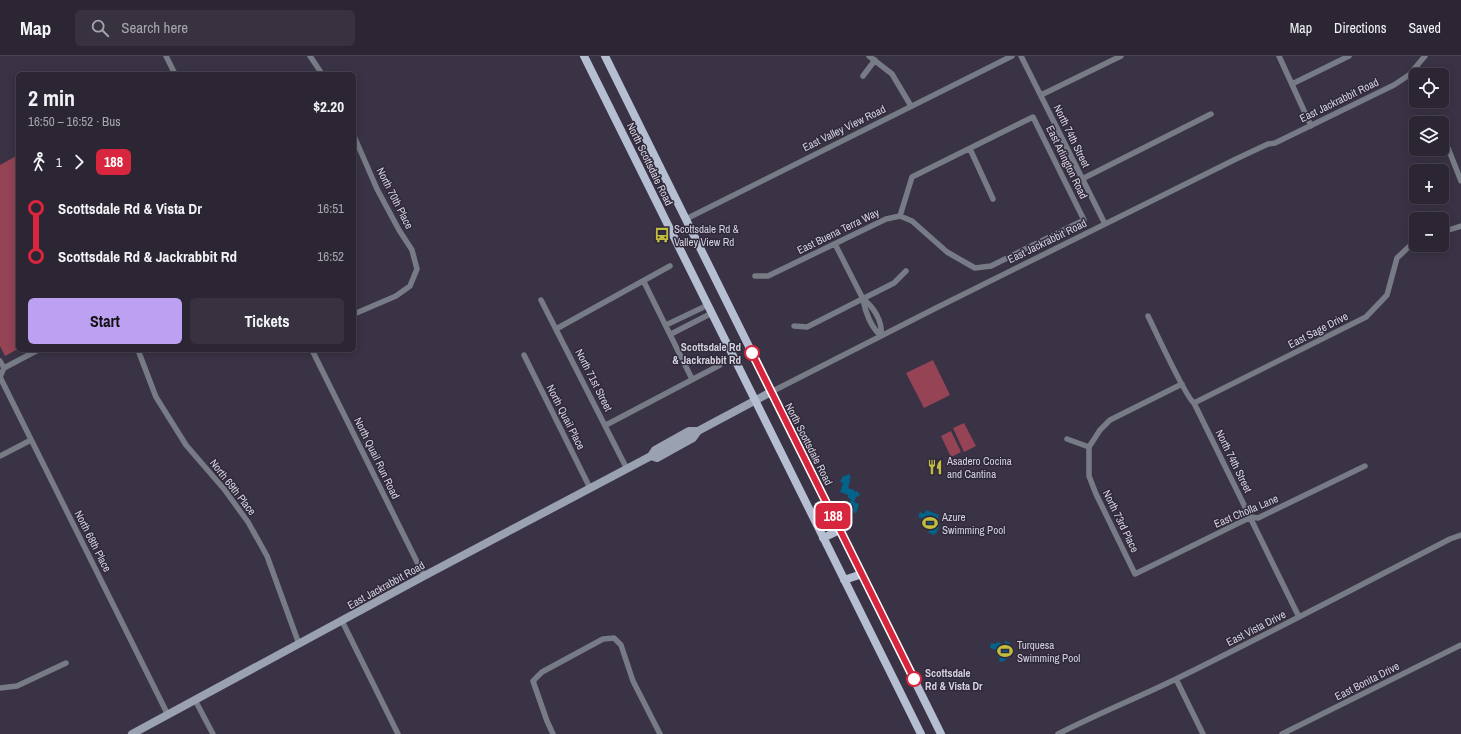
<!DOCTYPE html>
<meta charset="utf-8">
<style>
body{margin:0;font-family:"Archivo Narrow",sans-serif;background:#383240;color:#f1f3f6;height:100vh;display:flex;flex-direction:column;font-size:15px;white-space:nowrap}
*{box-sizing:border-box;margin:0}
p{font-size:13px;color:#a6a5ac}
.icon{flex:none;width:22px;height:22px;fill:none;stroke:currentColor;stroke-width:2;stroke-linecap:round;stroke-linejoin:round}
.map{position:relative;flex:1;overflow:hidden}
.side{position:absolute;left:16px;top:16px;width:340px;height:280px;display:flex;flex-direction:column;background:#2c2634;border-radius:6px;box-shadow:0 2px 10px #0003,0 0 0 1px #48434f}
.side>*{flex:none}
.badge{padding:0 8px;border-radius:6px;font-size:14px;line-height:26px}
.tools{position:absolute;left:1409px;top:12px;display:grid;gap:8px}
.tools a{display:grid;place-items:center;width:40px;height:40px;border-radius:6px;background:#2c2634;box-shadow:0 2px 10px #0003,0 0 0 1px #48434f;font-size:20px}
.map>.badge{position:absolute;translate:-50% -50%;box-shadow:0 0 0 2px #fff}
.legs{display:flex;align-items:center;gap:6px;height:44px;padding:0 12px;font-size:13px}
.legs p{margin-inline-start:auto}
.headline{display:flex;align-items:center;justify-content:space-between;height:68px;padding:0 12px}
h1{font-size:22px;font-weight:700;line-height:30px}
.button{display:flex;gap:8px;margin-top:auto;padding:8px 12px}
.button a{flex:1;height:46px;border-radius:6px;background:#bca0f2;color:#111;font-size:16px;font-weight:700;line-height:46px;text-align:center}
.button a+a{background:#383240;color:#f1f3f6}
ul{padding:0 12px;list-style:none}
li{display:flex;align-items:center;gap:14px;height:48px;font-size:15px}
li i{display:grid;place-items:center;width:6px;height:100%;margin:0 5px;background:currentColor}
li i::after{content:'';width:10px;height:10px;margin:-5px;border:3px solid;border-radius:50%;background:#2c2634}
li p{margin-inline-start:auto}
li:first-child i{background:linear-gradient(#0000 50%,currentColor 0)}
li:last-child i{background:linear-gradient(currentColor 50%,#0000 0)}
header{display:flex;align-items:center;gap:24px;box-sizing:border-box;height:56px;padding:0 20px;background:#2c2634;border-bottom:1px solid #48434f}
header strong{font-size:19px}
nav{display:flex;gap:22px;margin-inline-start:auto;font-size:14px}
.search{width:280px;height:36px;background:#383240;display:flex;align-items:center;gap:10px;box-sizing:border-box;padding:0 14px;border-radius:6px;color:#a6a5ac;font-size:15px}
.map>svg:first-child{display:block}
.green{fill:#954355}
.water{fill:#02638b}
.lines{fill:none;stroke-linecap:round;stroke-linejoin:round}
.street{stroke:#777b85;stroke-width:5.5}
.secondary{stroke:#9aa1b0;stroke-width:8}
.primary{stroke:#b6bed2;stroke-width:8}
.line-1-casing{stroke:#fff;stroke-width:9}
.line-1{stroke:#d7263d;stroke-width:6}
.stop-1-dot{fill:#fff;stroke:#d7263d;stroke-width:2}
.labels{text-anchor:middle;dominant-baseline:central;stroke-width:3;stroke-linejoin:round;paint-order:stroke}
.street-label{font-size:11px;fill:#d5d1dd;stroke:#30293b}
.poi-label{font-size:11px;fill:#d5d1dd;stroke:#30293b;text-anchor:start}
.stop-label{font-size:11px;font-weight:bold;fill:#d5d1dd;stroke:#30293b;text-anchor:end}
</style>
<header>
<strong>Map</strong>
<div class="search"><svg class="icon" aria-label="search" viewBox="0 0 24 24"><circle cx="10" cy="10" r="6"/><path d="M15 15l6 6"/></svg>Search here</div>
<nav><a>Map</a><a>Directions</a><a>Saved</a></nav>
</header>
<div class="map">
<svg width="1461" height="678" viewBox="0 0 1461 678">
<rect width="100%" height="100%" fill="#3a3346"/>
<path class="green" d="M18,99V293L5,300L0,290V109Z
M933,304L950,339L924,352L906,317Z
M964,367L976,390L964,396L953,372Z
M951,375L961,396L951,401L941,380Z"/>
<path class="water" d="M849,418L851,422L849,423L850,425L848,432L854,434L855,436L857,435L860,439L856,441L854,446L859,448L856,457L853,456L854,450L849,448L851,443L848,442V439L840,436L843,427L840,426L843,420H845Z
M926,454L939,459L937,465L934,464L933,465L940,468L936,478L935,477L934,479L928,476L929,474L925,472L926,470L923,468L924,466L921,465L922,462L918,461L920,456L924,458Z
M1005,585L1010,587V589L1012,590L1011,593L1014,594L1007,603L1002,606L999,605L1000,602L997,600L998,597L995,596L996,594L990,592L991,587L996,588L997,586L1001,587L1000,589L1003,591Z"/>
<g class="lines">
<path class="street" d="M166,0L175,18
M310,0L322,18
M869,0L892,18L911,50
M1021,0L1105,168
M1279,0L1311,70
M863,20L875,4
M1292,28L1349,0
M1041,39L1121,0
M1033,61L1084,164L991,210L975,212L947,196L912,165L900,160L912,121Z
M354,80L377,133L399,174L412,194L417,213L410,230L396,240L354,258
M1448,92L1461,125
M970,93L993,143
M1082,123L1211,58
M686,163L1012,0
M1442,176L1461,170
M835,188L863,243C865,256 871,271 881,280
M755,220H768L886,163L900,160
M644,226L692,323
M863,243C874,251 883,266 881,280
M541,244L627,413
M1148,260C1155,274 1186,342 1194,347L1299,561
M666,269L708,249
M794,270L807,271L894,227L906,215
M556,273L670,210
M671,278L712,257
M38,294L4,312L0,321L168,659
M138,294L156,341L186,389L224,433L248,466L267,500L299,588
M312,294L424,520
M524,299L590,432
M0,305L4,312
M1182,328L1110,364L1100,374L1089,391V420L1096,438L1135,518L1251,461L1258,462L1365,410
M771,336L936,252L1236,103L1268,88L1275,87L1394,29L1409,19L1425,0
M1194,347L1366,261L1387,239L1397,202L1416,184
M606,369L720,309
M1067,383L1089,391
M0,400L31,384
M342,565L398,678
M1176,623L1203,678
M0,632L17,630L66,607
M195,644L213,678
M553,678L547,665L533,625L542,616L603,583L614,582L621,589L633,625L660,678
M1058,678C1097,658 1137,642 1176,623C1268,578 1359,530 1450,483L1461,479
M1282,678L1461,589"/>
<path class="secondary" d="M651,400L657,402L693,382L698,375
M132,678L424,520L651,400L655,394L689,375H698L771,336"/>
<path class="primary" d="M584,0L921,678
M605,0L941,678
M823,482L840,474
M844,524L862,518"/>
</g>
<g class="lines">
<defs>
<path id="line-1" d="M752,297L914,623"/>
</defs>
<use href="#line-1" class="line-1-casing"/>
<use href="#line-1" class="line-1"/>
</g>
<defs>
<symbol id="bus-bare" viewBox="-9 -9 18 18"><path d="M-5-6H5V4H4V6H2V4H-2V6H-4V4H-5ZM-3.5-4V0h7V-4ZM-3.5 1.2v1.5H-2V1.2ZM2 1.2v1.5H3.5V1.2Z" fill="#c2bd3f" stroke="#30293b" stroke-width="2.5" paint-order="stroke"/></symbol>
<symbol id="restaurant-bare" viewBox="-9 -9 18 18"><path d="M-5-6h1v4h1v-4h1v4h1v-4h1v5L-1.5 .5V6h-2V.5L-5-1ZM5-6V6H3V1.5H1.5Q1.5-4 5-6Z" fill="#c2bd3f" stroke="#30293b" stroke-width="2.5" paint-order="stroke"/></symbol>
<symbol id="stadium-bare" viewBox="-9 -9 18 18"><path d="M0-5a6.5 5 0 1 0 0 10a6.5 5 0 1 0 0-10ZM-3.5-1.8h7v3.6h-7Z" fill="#c2bd3f" stroke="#30293b" stroke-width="2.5" paint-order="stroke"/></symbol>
</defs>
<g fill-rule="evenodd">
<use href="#bus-bare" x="651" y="168" width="22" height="22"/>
<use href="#restaurant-bare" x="924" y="400" width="22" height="22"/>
<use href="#stadium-bare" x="919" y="456" width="22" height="22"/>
<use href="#stadium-bare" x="994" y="584" width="22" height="22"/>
</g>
<g class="stop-1-dot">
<circle cx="752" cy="297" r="7"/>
<circle cx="914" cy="623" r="7"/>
</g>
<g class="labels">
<g class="street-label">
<text transform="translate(1339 44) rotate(-26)">East Jackrabbit Road</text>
<text transform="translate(844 72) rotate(-26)">East Valley View Road</text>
<text transform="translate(1072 80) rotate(64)">North 74th Street</text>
<text transform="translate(1067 106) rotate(64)">East Arlington Road</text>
<text transform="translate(650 108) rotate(64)">North Scottsdale Road</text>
<text transform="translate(395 142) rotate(63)">North 70th Place</text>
<text transform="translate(838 175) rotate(-26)">East Buena Terra Way</text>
<text transform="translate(1047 185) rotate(-26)">East Jackrabbit Road</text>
<text transform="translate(1318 274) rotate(-27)">East Sage Drive</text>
<text transform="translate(594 324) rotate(63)">North 71st Street</text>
<text transform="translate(566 361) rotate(63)">North Quail Place</text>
<text transform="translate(809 388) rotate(63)">North Scottsdale Road</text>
<text transform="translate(377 402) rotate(64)">North Quail Run Road</text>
<text transform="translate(1234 405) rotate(64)">North 74th Street</text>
<text transform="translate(233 431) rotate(52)">North 69th Place</text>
<text transform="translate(1246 455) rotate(-23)">East Cholla Lane</text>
<text transform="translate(1121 465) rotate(64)">North 73rd Place</text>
<text transform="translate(93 485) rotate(63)">North 68th Place</text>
<text transform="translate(386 529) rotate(-29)">East Jackrabbit Road</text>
<text transform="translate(1256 572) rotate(-27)">East Vista Drive</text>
<text transform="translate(1367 625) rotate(-27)">East Bonita Drive</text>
</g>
<g class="poi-label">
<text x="674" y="173">Scottsdale Rd &amp;<tspan x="674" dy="13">Valley View Rd</tspan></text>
<text x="947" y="405">Asadero Cocina<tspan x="947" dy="13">and Cantina</tspan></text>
<text x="942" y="461">Azure<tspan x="942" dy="13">Swimming Pool</tspan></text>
<text x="1017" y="589">Turquesa<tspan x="1017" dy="13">Swimming Pool</tspan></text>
</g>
<g class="stop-label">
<text x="741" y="291">Scottsdale Rd<tspan x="741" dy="13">&amp; Jackrabbit Rd</tspan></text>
<text x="925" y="617" text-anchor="start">Scottsdale<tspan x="925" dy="13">Rd &amp; Vista Dr</tspan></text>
</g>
</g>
</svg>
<div class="tools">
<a><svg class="icon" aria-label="locate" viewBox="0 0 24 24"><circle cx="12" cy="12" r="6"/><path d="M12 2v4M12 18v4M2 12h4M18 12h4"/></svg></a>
<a><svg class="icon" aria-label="layers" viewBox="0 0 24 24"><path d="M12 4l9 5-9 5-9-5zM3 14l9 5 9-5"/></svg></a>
<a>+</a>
<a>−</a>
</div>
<b class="badge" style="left:833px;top:460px;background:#d7263d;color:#fff">188</b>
<section class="side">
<div class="headline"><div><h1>2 min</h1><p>16:50 – 16:52 · Bus</p></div><b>$2.20</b></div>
<div class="legs"><svg class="icon" aria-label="walk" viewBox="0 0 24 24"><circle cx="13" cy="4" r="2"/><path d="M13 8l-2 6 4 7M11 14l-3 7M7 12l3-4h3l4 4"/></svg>1<svg class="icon" aria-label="forward" viewBox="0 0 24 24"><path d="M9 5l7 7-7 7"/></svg><b class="badge" style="background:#d7263d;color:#fff">188</b></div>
<ul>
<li><i style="color:#d7263d"></i><b>Scottsdale Rd &amp; Vista Dr</b><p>16:51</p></li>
<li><i style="color:#d7263d"></i><b>Scottsdale Rd &amp; Jackrabbit Rd</b><p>16:52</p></li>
</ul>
<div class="button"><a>Start</a><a>Tickets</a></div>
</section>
</div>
